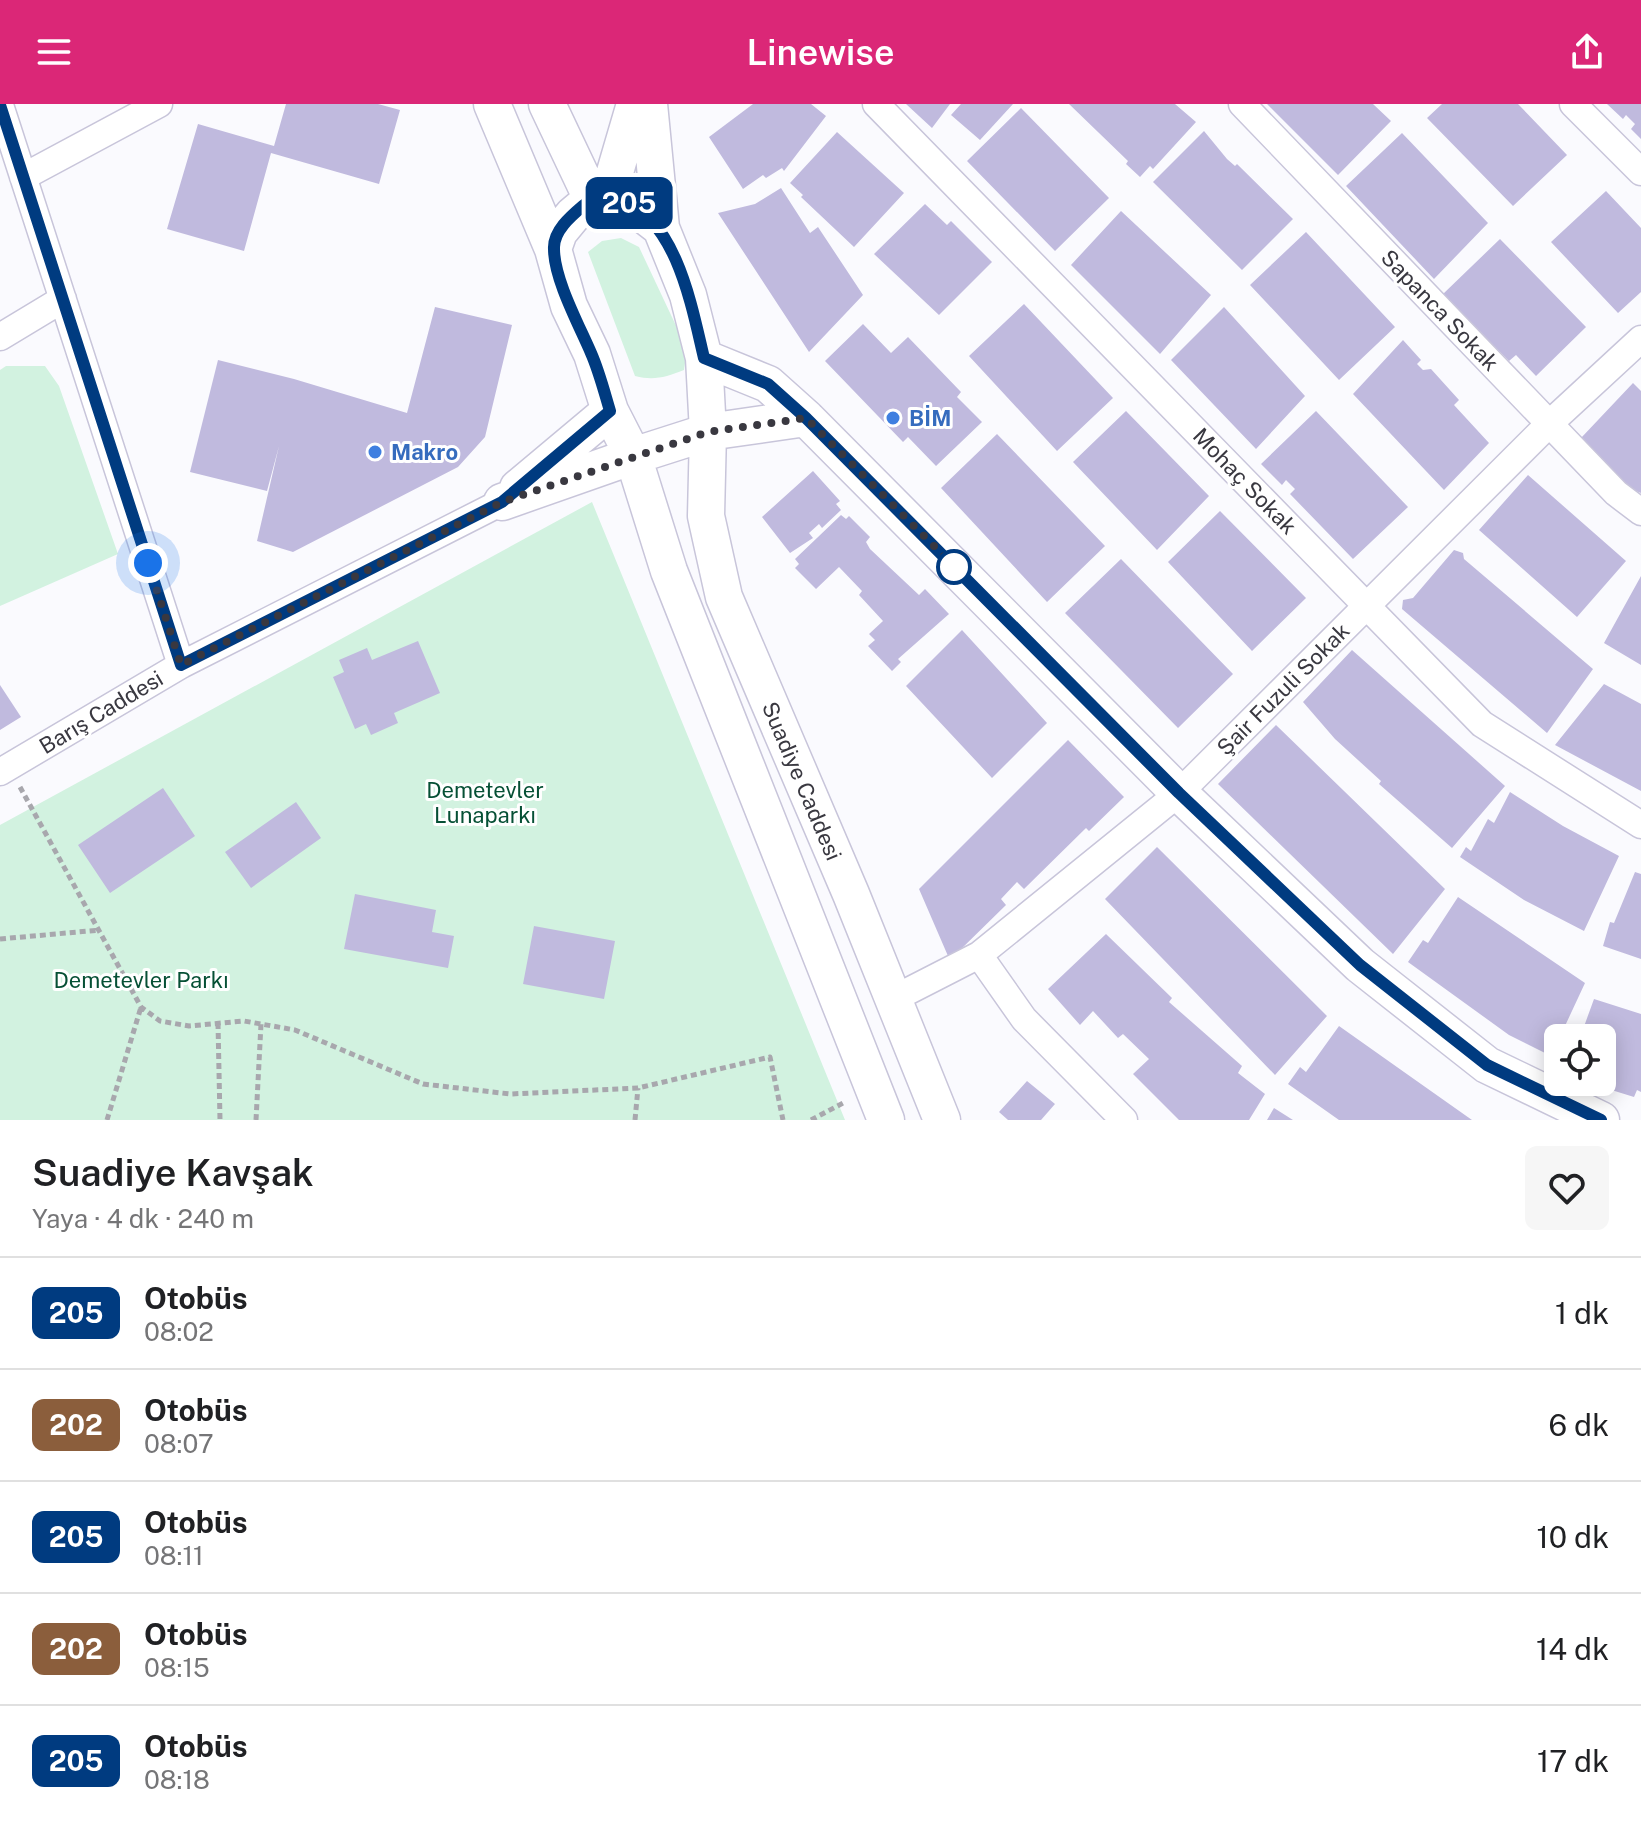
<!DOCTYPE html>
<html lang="tr">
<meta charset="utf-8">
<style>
body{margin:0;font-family:"Public Sans",sans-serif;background:#f6f6f6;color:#202124;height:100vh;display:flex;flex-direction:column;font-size:30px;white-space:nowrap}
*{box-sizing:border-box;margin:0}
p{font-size:26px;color:#757577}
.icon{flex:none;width:44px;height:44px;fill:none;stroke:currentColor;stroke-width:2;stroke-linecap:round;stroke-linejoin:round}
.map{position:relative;height:1016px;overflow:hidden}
.drawer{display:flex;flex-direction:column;background:#fff;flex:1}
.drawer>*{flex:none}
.badge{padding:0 16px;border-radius:12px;font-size:28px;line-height:52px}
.fabs{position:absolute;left:1544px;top:920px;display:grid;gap:16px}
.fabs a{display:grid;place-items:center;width:72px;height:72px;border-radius:12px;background:#fff;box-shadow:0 4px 20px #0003;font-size:40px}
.you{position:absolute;width:40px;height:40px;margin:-20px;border:6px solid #fff;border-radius:50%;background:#1a73e8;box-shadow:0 0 0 12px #1a73e833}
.map>.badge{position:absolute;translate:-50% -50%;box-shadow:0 0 0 4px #fff}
.round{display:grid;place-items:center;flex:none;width:84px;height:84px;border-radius:12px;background:#f6f6f6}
.head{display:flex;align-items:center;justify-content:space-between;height:136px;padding:0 32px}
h1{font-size:38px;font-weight:600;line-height:60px}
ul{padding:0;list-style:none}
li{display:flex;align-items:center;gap:24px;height:112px;padding:0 32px;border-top:2px solid #e0e0e0}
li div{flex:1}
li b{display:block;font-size:30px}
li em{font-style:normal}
li .badge{min-width:88px;font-weight:700;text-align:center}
header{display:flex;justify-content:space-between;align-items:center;height:104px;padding:0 32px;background:#db2777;color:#fff;font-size:36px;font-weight:600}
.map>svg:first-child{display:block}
.green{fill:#d2f2e0}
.building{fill:#c0bade}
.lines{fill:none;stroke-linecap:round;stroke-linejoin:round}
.street-casing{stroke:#c8c5da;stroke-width:29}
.secondary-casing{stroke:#c8c5da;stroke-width:39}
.path{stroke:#a8a7ad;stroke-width:5;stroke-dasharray:6 4;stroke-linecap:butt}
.street{stroke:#fff;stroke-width:26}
.secondary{stroke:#fff;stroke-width:36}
.line-casing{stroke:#fff;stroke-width:18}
.line{stroke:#003b80;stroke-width:12}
.walk{stroke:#393840;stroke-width:8;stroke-dasharray:0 14.4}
.shop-dot{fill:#3f7fe0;stroke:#fff;stroke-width:3}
.stop-dot{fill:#fff;stroke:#003b80;stroke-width:4}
.labels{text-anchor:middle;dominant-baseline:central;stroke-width:6;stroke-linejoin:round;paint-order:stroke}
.street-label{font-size:22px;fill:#393840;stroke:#fff}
.shop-label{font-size:22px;font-weight:bold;fill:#366cbe;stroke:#fff;text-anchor:start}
.park-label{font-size:22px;fill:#065035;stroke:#fff}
</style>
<header><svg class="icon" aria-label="menu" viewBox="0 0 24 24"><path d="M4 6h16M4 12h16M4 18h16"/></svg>Linewise<svg class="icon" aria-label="share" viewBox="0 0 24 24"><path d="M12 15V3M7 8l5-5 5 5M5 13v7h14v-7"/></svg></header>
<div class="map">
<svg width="1641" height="1016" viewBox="0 0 1641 1016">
<rect width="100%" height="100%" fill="#fafafe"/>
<path class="green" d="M621,134L639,143L687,245L684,266C666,273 654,277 635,272L588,148L602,137Z
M6,262H45L59,282L118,450L0,502V266Z
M592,398L845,1016H0V721Z"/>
<path class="building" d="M286,0H378L400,6L379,80L271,49L244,147L167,125L198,20L274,42Z
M753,0H811L826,12L784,67L782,64L766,74L763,71L743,85L709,33Z
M906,0H950L932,24Z
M961,0H1013L980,36L951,11Z
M1069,0H1175L1196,18L1153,65L1150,62L1140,73L1126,60L1128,57Z
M1267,0H1373L1391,17L1338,71Z
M1442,0H1518L1567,51L1513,102L1427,14Z
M1607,0H1641V35L1631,25L1635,20L1626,11L1623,15Z
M1021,4L1109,94L1055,147L967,57Z
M1204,27L1227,55L1235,62L1237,60L1293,115L1242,166L1153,78Z
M837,28L904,89L854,143L801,93L803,91L790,79Z
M1402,29L1488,119L1434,175L1346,82Z
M781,84L810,129L818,123L863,191L809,248L718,109L755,100Z
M1606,87L1641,124V188L1618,209L1551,138Z
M925,100L947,121L951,117L992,158L939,211L874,150Z
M1121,107L1211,191L1160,250L1071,161Z
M1306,128L1395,223L1339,276L1250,181Z
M1500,135L1586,223L1536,272L1516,251L1509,257L1443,190Z
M1024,200L1113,294L1057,347L969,252Z
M435,203L512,221L485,333L458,363L293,448L257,437L279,342L267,387L190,368L218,256L294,275L407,309Z
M1224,203L1305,292L1256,345L1171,256Z
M863,220L891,249L908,233L961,288L957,293L982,318L936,362L908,333L903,338L825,257Z
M1403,236L1421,256L1417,260L1423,266L1431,265L1459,296L1454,301L1489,339L1444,386L1353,290Z
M1633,279L1641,287V389L1631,385L1581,334Z
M1126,307L1209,392L1157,446L1073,358Z
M1316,307L1408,403L1353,455L1290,390L1295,385L1286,376L1282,381L1261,360Z
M997,330L1105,442L1047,498L941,384Z
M813,367L840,397L836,400L841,406L822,424L819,420L809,429L813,434L790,449L762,413Z
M1528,371L1626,457L1577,513L1479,426Z
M1220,407L1306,494L1252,547L1168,458Z
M841,411L846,415L849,412L870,433L866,438L870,445L919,491L925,485L949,510L898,555L901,558L892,567L868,542L875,536L869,530L883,517L859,491L862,487L839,463L816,485L795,464L799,460L795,455Z
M1454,446L1463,449L1464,455L1593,565L1547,629L1402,505L1403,496L1413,494Z
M1121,455L1233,570L1178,624L1065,509Z
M1641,472V561L1604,539Z
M962,526L1047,619L992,674L906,582Z
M418,537L440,589L394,609L398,619L371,631L366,620L355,625L333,573L344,568L339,556L367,544L372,556Z
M1352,546L1505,682L1452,744L1379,680L1381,677L1335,635L1303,598Z
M1604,580L1641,600V687L1555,641Z
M0,581L21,613L0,626Z
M1276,621L1445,785L1393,850L1218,680Z
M1068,636L1124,693L1089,727L1086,724L1024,785L1017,778L1001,795L1006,801L955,851L948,852L919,785Z
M163,684L195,732L110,789L78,741Z
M1510,688L1563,722L1619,752L1584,827L1524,796L1460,753L1466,743L1471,747L1488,715L1494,719Z
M296,698L321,734L251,784L225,748Z
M1157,743L1327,912L1275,971L1105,795Z
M1635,768L1641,770V855L1603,842L1610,818L1614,819Z
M355,790L436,806L432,828L454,832L448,864L344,845Z
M1458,793L1585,879L1551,952L1509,931L1408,858L1423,836L1428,839Z
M534,822L615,837L604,895L523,880Z
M1106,830L1172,894L1169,898L1242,962L1238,969L1265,990L1249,1016H1179L1133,970L1149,955L1123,930L1118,934L1093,907L1080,921L1048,885Z
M1594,895L1641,910V988L1637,986L1634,993L1589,979L1602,978V934H1570L1575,925L1582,928Z
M1339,922L1404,968L1472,1016H1339L1288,980L1300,963L1306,968Z
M1027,977L1055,1000L1041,1016H1008L999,1008Z
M1274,1004L1293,1016H1267Z"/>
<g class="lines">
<defs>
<path id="street" d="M876,0L1482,620L1641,721
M1242,0L1616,389L1641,408
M1573,0L1641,68
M0,1L181,561
M23,73L159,0
M0,233L63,195
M0,668L181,561L502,398
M979,851L1024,915L1124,1016
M893,895L979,851L1179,689L1549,320L1641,235"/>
<path id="secondary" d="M492,0L553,145
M547,0L592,95
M649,0L661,124
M608,92L635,0
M704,254L768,280L806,314L1179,689L1360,861L1487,961L1601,1016
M806,314L708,328L633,352L610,307L592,250L569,202L553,145L559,128L573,111L592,95L608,92L630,100L661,124L688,191L704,254L708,328L706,412L724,493L851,790L942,1016
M518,384L610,307
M502,398L633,352L669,467L886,1016"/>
</defs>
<use href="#street" class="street-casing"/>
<use href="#secondary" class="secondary-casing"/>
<path class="path" d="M20,683L141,903L160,917L189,922L244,917L295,926L423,980L510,990L638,984L770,953L783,1016
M0,835L100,826
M218,919L220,1016
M107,1016L141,903
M256,1016L261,920
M635,1016L638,984
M811,1016L845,998"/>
<use href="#street" class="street"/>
<use href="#secondary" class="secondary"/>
</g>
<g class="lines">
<defs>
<path id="line" d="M0,1L181,561L502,398L610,307C604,287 599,267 591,249C579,221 554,175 554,145C553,127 571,112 584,101C597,91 608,92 623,97C677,117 692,204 704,254L768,280L806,314L1179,689L1360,861L1487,961L1601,1016"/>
</defs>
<use href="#line" class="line-casing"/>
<use href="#line" class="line"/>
<path class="walk" d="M148,459L181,561L502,398L708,328L806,314L960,468L954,463"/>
</g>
<g class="shop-dot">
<circle cx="893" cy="314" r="8"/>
<circle cx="375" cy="348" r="8"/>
</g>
<circle class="stop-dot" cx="954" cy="463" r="16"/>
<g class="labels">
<g class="street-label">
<text transform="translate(1440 206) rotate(46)">Sapanca Sokak</text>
<text transform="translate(1245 377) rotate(46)">Mohaç Sokak</text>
<text transform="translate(1283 585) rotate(-45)">Şair Fuzuli Sokak</text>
<text transform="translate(101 608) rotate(-31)">Barış Caddesi</text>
<text transform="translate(802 677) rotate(67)">Suadiye Caddesi</text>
</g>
<g class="shop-label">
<text x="909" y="314">BİM</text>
<text x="391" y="348">Makro</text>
</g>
<g class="park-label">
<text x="485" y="686">Demetevler<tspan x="485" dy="25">Lunaparkı</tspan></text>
<text x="141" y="876">Demetevler Parkı</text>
</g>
</g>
</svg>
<div class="fabs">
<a><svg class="icon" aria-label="locate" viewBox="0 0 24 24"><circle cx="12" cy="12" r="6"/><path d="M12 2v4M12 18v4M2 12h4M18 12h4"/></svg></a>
</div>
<div class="you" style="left:148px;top:459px"></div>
<b class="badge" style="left:629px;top:99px;background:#003b80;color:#fff">205</b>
</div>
<section class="drawer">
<div class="head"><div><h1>Suadiye Kavşak</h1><p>Yaya · 4 dk · 240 m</p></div><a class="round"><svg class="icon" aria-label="heart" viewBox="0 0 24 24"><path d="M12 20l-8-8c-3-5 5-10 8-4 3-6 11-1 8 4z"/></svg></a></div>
<ul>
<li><span class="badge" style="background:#003b80;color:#fff">205</span><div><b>Otobüs</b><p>08:02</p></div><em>1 dk</em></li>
<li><span class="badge" style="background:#8b5e3c;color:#fff">202</span><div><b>Otobüs</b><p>08:07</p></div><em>6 dk</em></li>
<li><span class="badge" style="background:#003b80;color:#fff">205</span><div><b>Otobüs</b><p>08:11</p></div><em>10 dk</em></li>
<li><span class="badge" style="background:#8b5e3c;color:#fff">202</span><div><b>Otobüs</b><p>08:15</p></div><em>14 dk</em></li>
<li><span class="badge" style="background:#003b80;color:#fff">205</span><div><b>Otobüs</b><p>08:18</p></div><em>17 dk</em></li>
</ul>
</section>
